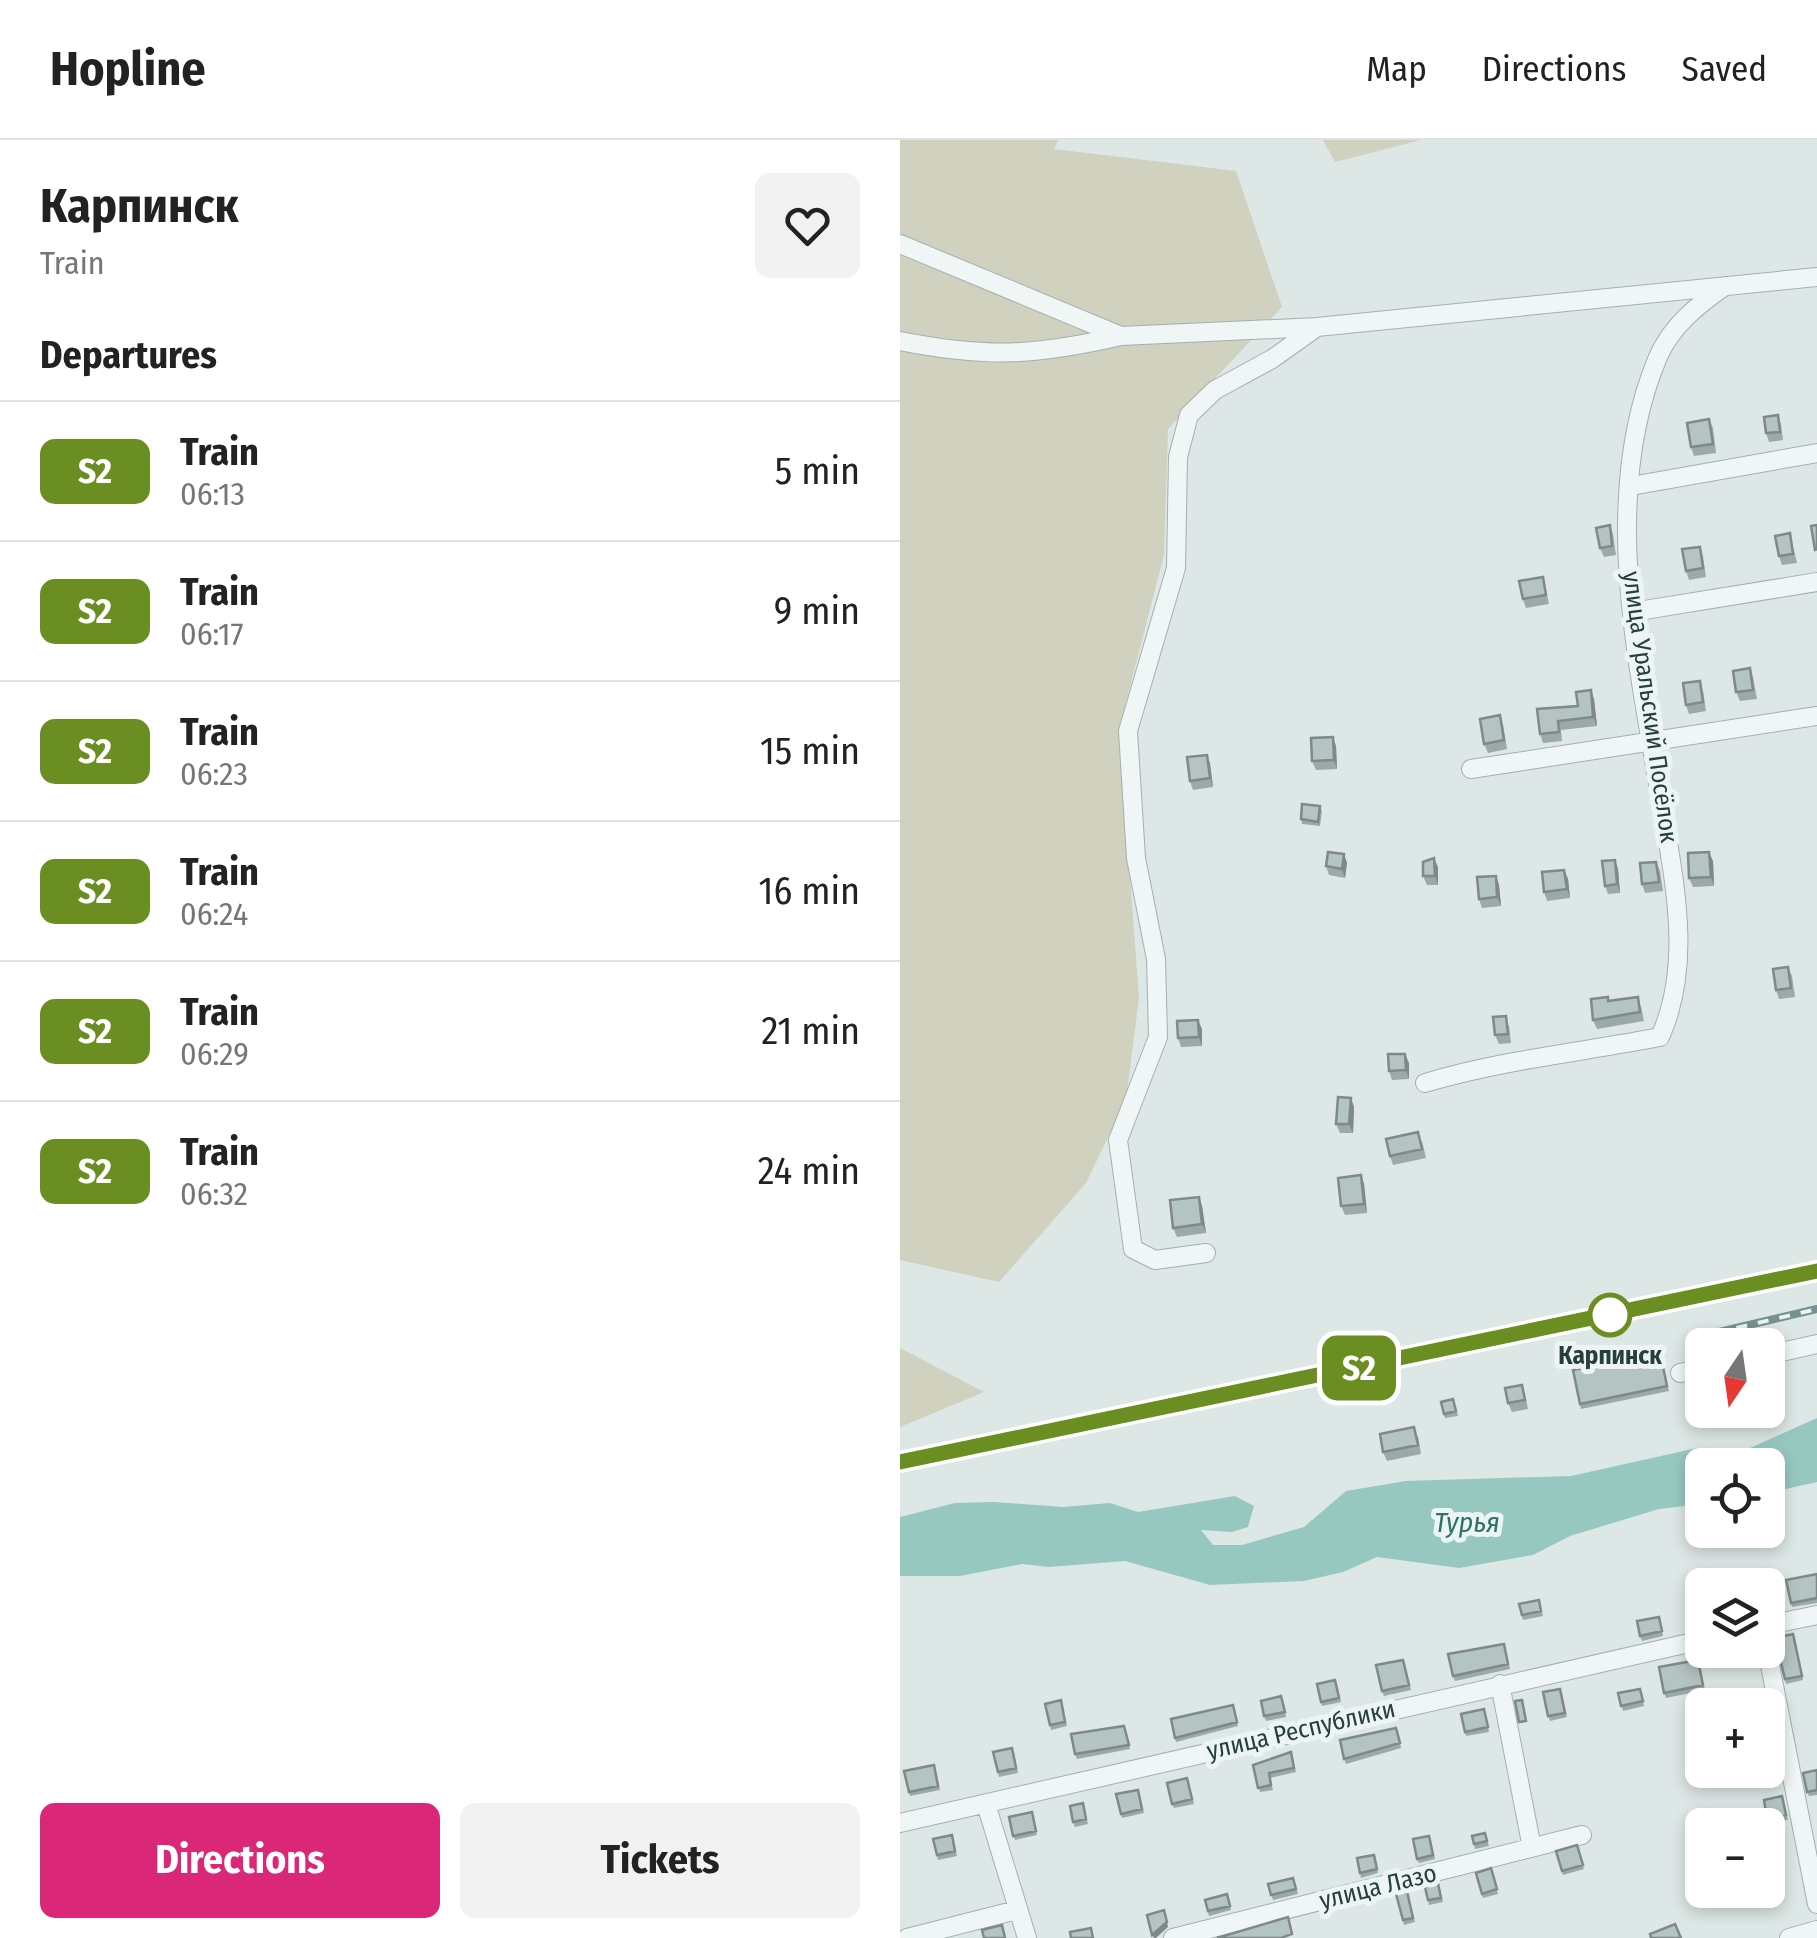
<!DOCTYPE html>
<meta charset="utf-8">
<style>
body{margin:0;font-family:"Fira Sans Condensed",sans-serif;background:#f2f2f2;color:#222;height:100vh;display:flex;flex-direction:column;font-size:38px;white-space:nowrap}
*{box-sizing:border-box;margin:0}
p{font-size:32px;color:#767676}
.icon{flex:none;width:55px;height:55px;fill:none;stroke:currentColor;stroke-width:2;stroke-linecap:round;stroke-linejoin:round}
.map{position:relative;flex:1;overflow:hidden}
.sheet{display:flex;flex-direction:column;background:#fff;width:900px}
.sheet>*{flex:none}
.badge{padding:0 20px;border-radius:15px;font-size:35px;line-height:65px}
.needle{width:65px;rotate:193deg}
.tools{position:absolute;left:785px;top:1188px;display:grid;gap:20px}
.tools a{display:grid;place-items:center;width:100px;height:100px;border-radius:15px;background:#fff;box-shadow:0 5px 15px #0003;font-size:50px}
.map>.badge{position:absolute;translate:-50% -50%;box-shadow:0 0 0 5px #fff}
h2{padding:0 40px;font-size:38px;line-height:90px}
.round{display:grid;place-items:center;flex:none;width:105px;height:105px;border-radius:15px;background:#f2f2f2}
.overview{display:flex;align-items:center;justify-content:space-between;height:170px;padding:0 40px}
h1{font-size:48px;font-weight:700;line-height:75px}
.primary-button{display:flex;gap:20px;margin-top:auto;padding:20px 40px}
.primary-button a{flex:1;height:115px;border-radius:15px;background:#db2777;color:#fff;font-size:40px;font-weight:700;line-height:115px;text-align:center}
.primary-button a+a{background:#f2f2f2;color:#222}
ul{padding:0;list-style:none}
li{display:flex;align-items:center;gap:30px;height:140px;padding:0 40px;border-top:2px solid #e0e0e0}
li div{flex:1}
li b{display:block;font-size:38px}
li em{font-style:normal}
li .badge{min-width:110px;font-weight:700;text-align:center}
header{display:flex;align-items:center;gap:60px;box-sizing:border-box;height:140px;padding:0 50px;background:#fff;border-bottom:2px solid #e0e0e0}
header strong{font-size:48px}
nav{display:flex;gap:55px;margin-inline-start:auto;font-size:35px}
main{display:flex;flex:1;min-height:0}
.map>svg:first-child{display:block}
.green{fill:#d0d1be}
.water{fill:#97c8bf}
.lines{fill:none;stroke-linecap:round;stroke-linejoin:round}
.minor-casing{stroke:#a2b1b0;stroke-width:20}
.minor{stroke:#f0f5f5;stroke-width:18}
.rail-casing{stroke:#76918f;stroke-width:8}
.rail{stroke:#ecf5f4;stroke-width:4;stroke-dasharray:11;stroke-linecap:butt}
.wall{fill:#9ba9a8}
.shaded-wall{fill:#7e8988}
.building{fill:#b4c4c3;stroke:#7e8988;stroke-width:2.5}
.line-casing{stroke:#fff;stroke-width:22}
.line{stroke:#6b8e23;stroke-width:15}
.stop-dot{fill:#fff;stroke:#6b8e23;stroke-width:5}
.labels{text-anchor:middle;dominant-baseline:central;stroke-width:10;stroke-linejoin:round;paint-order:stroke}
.street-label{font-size:25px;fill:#263e3c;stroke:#ecf5f4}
.stop-label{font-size:25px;font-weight:bold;fill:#263e3c;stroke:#ecf5f4}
.water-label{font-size:28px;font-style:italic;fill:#307268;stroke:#ecf5f4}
</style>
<header>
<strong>Hopline</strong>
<nav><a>Map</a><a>Directions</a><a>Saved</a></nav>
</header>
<main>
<section class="sheet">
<div class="overview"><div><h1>Карпинск</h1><p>Train</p></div><a class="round"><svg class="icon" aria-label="heart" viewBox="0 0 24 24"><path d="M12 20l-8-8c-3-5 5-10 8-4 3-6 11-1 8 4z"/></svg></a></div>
<h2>Departures</h2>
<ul>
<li><span class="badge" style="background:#6b8e23;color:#fff">S2</span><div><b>Train</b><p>06:13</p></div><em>5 min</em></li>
<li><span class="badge" style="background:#6b8e23;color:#fff">S2</span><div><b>Train</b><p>06:17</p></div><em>9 min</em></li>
<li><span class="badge" style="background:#6b8e23;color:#fff">S2</span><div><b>Train</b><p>06:23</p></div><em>15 min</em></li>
<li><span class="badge" style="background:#6b8e23;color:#fff">S2</span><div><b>Train</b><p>06:24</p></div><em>16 min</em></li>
<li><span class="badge" style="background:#6b8e23;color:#fff">S2</span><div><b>Train</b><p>06:29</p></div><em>21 min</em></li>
<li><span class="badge" style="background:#6b8e23;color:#fff">S2</span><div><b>Train</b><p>06:32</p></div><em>24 min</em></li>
</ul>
<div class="primary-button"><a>Directions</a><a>Tickets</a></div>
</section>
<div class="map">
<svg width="917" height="1798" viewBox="0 0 917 1798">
<rect width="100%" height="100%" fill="#dde7e6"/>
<path class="green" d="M0,0H158L154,9L336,31L382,167L268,289L264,415L219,589L239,858L226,960L186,1043L99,1142L0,1120Z
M423,0H521L435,22Z
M0,1208L84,1252L0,1287Z"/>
<path class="water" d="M917,1278V1342L868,1353V1325H802V1364L759,1369L670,1396L633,1415L559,1428L477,1417L443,1432L404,1441L310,1445L225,1421L149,1427L122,1424L60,1436H0V1377L55,1363L94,1362L163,1367L210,1363L238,1372L335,1356L354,1366L348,1387L332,1392L301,1390L313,1405H342L404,1387L446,1351L506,1341L671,1336L797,1308H850Z"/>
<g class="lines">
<defs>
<path id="minor" d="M0,104L221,196L417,187L917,137
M0,201C88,218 134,216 221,196
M731,346L917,313
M732,472L917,442
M571,629L917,576
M525,943C602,920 682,912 760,897C793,824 774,741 762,666C738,523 699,356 758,217C772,185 798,165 825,146
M306,1113L255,1120L233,1109L218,1000L258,897L256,819L236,718L228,591L276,428L278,317L289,275L315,250L372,219L417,187
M868,1215L917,1204
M780,1233L802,1228
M868,1485L917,1475
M867,1510L917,1764
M600,1544L632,1708
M86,1664L127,1798
M0,1683L802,1500
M7,1798L117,1770
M273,1798L682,1695
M889,1798L917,1790"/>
</defs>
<use href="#minor" class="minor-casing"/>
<use href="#minor" class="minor"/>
<defs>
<path id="rail" d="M815,1193L917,1169
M0,1322L917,1131"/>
</defs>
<use href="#rail" class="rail-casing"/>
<use href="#rail" class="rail"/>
</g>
<path class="wall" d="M878,275L881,284L883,300L869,302L866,293Z
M809,279L813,288L816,313L794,316L791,307Z
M710,385L713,394L716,415L704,417L700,408Z
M890,393L897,423L882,425L879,416Z
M800,407L803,416L806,437L789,440L786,431Z
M643,437L649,464L626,468L623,459Z
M850,528L853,537L857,559L840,561L836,552Z
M691,550L694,559L697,586L661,590L662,601L643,603L640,594L678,566Z
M803,550L806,571L789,574L786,565Z
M603,584L607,609L588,613L584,604Z
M436,606L437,629L416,630L412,621Z
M307,615L310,624L313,647L293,650L290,641Z
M420,666L422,671L420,686L402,684L401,679Z
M444,714L447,723L445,738L429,735L426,726Z
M715,720L718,729L720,753L708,754L705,746Z
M813,721L814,746L793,747L789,738Z
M756,722L760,731L763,751L745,753L742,744Z
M538,727V745H527L523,736Z
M664,730L668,739L670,758L647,761L644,752Z
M596,736L599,745L601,766L582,768L579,759Z
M888,827L892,836L895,857L879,859L876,850Z
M741,866L744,881L697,889L693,880Z
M609,885L611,903L599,904L595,895Z
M302,889V906L281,907L278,898Z
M509,923V939L492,940L489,931Z
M451,958L454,967L453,993H440L436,984Z
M522,1001L526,1018L493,1025L490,1016Z
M461,1035L464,1044L467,1073L445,1075L441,1066Z
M299,1057L302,1066L306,1093L277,1097L273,1088Z
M760,1212L769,1251L681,1269L680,1264Z
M625,1254L628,1269L612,1272L608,1263Z
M553,1259L558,1276L545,1278L541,1262Z
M518,1296L521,1314L487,1321L483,1312Z
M917,1434V1463L892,1467L891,1463Z
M639,1460L643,1476L623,1480L619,1464Z
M759,1477L763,1496L742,1501L740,1496Z
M895,1499L903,1540L886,1544L885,1539Z
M604,1504L610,1529L555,1541L553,1536Z
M798,1520L805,1550L766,1558L764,1553Z
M505,1524L511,1550L484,1556L482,1551Z
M437,1545L441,1562L422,1566L421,1562Z
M662,1553L667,1577L650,1581L648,1576Z
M718,1553H742L744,1566L723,1571Z
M161,1560L167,1586L151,1590L150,1585Z
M383,1561L386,1577L366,1581L364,1576Z
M333,1565L338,1586L276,1602L275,1598Z
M584,1569L589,1592L566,1596L565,1592Z
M226,1590L230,1609L177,1619L175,1614Z
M498,1592L501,1608L446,1624L444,1619Z
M114,1612L118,1633L99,1637L98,1632Z
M391,1612L396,1632L370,1638L373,1650L360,1652L353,1625Z
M36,1630L40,1650L10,1656L9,1652Z
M917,1630V1655L909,1656L907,1652Z
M287,1638L294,1664L274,1668L272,1664Z
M238,1650L244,1673L222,1678L221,1674Z
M882,1656L888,1680L869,1683L867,1679Z
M183,1663L188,1684L175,1687L173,1682Z
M132,1672L137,1695L115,1700L113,1696Z
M585,1693L589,1706L575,1709L572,1696Z
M52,1695L57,1716L38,1720L37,1715Z
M531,1700L535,1719L519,1723L517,1719Z
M677,1705L684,1729L663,1735L656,1711Z
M476,1720L478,1733L461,1738L460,1733Z
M591,1728L598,1754L583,1758L576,1733Z
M393,1738L398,1754L373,1760L368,1744Z
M539,1744L543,1762L529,1765L528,1760Z
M506,1747L515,1782L504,1785L495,1750Z
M327,1754L331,1770L309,1776L305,1760Z"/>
<path class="shaded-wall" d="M691,550L694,559L697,586L693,577Z
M433,597L436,606L437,629L434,620Z
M307,615L310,624L313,647L310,638Z
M809,712L813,721L814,746L811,737Z
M444,714L447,723L445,738L442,729Z
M534,718L538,727V745L535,736Z
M715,720L718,729L720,753L717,744Z
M664,730L668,739L670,758L667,749Z
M596,736L599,745L601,766L597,757Z
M298,880L302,889V906L299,897Z
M505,914L509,923V939L506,930Z
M451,958L454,967L453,993L449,984Z
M461,1035L464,1044L467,1073L464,1064Z
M299,1057L302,1066L306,1093L302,1084Z
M267,1782L268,1787L256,1798H254L252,1795Z"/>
<path class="building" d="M878,275L880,292L866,293L864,277Z
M809,279L813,304L791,307L787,283Z
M710,385L712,406L700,408L696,388Z
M917,385V409L915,410L911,386Z
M890,393L893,414L879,416L875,396Z
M800,407L803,428L786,431L782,409Z
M643,437L646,455L623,459L619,441Z
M850,528L853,550L836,552L833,531Z
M800,541L803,562L786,565L783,543Z
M691,550L693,577L658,581L659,592L640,594L637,569L678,566L676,552Z
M600,575L604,600L584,604L580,579Z
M433,597L434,620L412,621L411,598Z
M307,615L310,638L290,641L287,617Z
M402,664L420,666L418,682L401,679Z
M428,712L444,714L442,729L426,726Z
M809,712L811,737L789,738L788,713Z
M534,718L535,736H523V722Z
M715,720L717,744L705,746L702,721Z
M756,722L759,742L742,744L740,723Z
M664,730L667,749L644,752L642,732Z
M596,736L597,757L579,759L577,737Z
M888,827L891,848L876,850L873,829Z
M708,857V861L738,857L740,872L693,880L691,859Z
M606,876L608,894L595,895L593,877Z
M298,880L299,897L278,898L277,881Z
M488,914H505L506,930L489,931Z
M438,957L451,958L449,984H436Z
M518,992L522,1009L490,1016L486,999Z
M461,1035L464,1064L441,1066L438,1038Z
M299,1057L302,1084L273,1088L270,1060Z
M760,1212L767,1246L680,1264L673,1230Z
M622,1245L625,1260L608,1263L605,1248Z
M553,1259L556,1271L544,1274L541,1262Z
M514,1287L518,1305L483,1312L480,1294Z
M917,1434V1458L891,1463L886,1440Z
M639,1460L641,1471L622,1475L619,1464Z
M802,1461V1483L798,1462Z
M759,1477L762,1491L740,1496L737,1481Z
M893,1494L902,1536L885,1539L875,1498Z
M604,1504L608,1524L553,1536L548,1514Z
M503,1520L509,1545L482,1551L476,1525Z
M798,1520L803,1545L764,1553L759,1527Z
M435,1540L439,1558L421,1562L417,1544Z
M660,1549L665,1573L648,1576L643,1552Z
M740,1549L743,1561L721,1566L718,1553Z
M381,1556L385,1572L364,1576L361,1561Z
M161,1560L165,1582L150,1585L145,1564Z
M622,1560L626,1581L619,1582L615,1561Z
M333,1565L337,1582L275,1598L271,1579Z
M584,1569L588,1587L565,1592L561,1574Z
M224,1586L229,1605L175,1614L171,1594Z
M496,1588L500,1603L444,1619L440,1600Z
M112,1608L116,1628L98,1632L93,1612Z
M391,1612L394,1628L369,1633L371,1645L358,1648L353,1625Z
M34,1625L38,1646L9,1652L4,1631Z
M917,1630V1650L907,1652L903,1633Z
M287,1638L292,1659L272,1664L267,1643Z
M238,1650L242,1669L221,1674L216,1654Z
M882,1656L886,1675L867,1679L864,1660Z
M183,1663L186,1679L173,1682L170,1666Z
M132,1672L136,1691L113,1696L109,1677Z
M585,1693L587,1701L574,1704L572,1696Z
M52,1695L55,1711L37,1715L33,1699Z
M529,1696L533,1715L517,1719L513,1699Z
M677,1705L683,1725L662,1731L656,1711Z
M474,1715L477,1729L460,1733L457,1718Z
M591,1728L597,1749L582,1754L576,1733Z
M393,1738L396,1749L371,1755L368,1744Z
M537,1739L541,1758L528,1760L524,1743Z
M506,1747L513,1778L503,1780L495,1750Z
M327,1754L330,1766L308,1771L305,1760Z
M264,1770L267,1782L252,1795L247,1775Z
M388,1777L392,1794L381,1798H317Z
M775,1784L781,1798H751L750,1794Z
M102,1785L105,1798H84L82,1790Z
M191,1788L193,1798H171L170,1792Z"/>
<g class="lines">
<defs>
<path id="line" d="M0,1322L917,1131"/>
</defs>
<use href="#line" class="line-casing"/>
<use href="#line" class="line"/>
</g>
<circle class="stop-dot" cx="710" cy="1175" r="20"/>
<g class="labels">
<g class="street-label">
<text transform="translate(750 567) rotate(82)">улица Уральский Посёлок</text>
<text transform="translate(401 1590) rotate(-13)">улица Республики</text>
<text transform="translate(478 1747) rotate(-14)">улица Лазо</text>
</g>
<g class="stop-label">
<text x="710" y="1216">Карпинск</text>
</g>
<g class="water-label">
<text x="567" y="1382">Турья</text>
</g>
</g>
</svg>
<div class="tools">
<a><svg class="needle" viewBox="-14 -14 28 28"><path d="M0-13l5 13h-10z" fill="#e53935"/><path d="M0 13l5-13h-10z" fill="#767676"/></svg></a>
<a><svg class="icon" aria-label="locate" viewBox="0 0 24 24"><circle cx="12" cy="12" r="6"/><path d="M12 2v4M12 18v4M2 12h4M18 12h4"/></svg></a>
<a><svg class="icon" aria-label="layers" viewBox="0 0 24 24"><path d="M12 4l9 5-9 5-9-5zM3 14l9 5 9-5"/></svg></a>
<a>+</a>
<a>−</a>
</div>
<b class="badge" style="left:459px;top:1228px;background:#6b8e23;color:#fff">S2</b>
</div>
</main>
